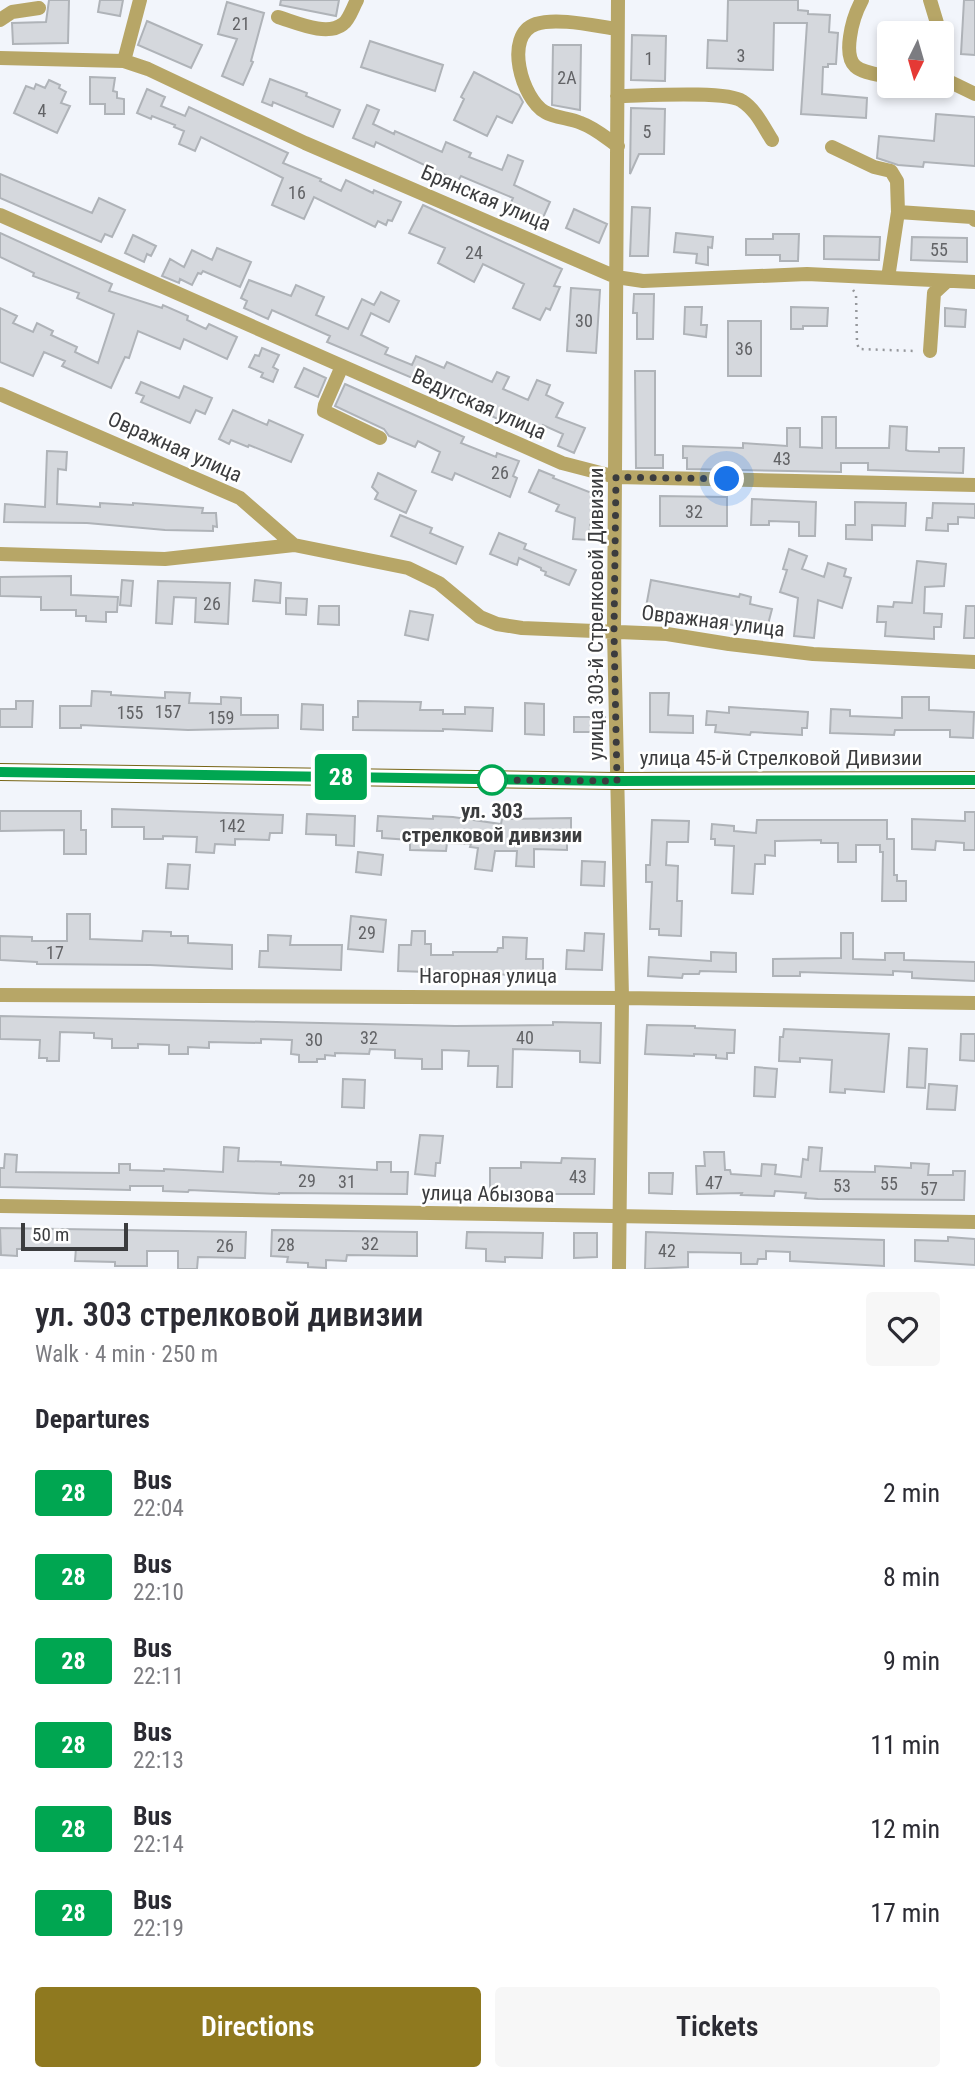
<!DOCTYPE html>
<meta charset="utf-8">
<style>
body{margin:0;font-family:"Roboto Condensed",sans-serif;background:#f7f7f7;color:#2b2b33;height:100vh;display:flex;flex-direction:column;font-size:26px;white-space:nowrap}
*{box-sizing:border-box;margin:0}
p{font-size:23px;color:#7c7c81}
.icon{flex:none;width:38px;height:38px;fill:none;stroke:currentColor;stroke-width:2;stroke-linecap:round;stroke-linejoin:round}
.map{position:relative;height:1269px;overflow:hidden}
.panel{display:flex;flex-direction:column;background:#fff;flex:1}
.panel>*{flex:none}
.badge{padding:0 14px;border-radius:5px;font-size:24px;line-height:46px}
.needle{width:46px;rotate:185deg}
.fabs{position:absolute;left:877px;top:21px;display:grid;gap:14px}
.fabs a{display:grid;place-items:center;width:77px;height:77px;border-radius:7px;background:#fff;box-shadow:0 4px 10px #0003;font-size:35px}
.scale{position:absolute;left:21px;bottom:18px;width:107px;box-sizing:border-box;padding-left:7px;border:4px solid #3b3c3e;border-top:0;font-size:19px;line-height:24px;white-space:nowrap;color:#3b3c3e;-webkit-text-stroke:5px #fff;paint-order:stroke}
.you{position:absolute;width:35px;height:35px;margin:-18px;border:5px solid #fff;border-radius:50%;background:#1a73e8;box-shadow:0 0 0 10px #1a73e833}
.map>.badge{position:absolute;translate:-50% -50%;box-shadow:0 0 0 4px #fff}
h2{padding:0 35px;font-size:26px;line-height:63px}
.round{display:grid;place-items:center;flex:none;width:74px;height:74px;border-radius:7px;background:#f7f7f7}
.headline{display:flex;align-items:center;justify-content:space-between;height:119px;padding:0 35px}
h1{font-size:33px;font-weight:600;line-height:52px}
.action{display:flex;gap:14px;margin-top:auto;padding:14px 35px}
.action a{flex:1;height:80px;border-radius:7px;background:#8f791f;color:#fff;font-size:28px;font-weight:600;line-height:80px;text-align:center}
.action a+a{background:#f7f7f7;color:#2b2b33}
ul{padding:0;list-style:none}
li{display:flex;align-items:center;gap:21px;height:84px;padding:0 35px}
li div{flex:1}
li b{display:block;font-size:26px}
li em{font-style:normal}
li .badge{min-width:77px;font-weight:700;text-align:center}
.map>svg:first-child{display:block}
.building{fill:#d5d8dd;stroke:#afb3b8;stroke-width:2}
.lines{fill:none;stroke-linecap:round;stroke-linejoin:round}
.path{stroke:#96989c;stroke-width:2.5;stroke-dasharray:2 5;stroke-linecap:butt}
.minor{stroke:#b7a667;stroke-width:14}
.major{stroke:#776415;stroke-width:18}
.line-casing{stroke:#fff;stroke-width:16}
.line{stroke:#00a651;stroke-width:10}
.walk{stroke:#3b3c3e;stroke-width:7;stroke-dasharray:0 12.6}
.stop-dot{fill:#fff;stroke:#00a651;stroke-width:3.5}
.labels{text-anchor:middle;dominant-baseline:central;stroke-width:5;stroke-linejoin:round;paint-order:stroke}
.number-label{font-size:18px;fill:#626366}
.street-label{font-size:21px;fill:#3b3c3e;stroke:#fff}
.stop-label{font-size:21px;font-weight:bold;fill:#3b3c3e;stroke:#fff}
</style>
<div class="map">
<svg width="975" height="1269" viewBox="0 0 975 1269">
<rect width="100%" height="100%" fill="#f2f5fb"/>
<path class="building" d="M49,0H69L68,43L13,44L12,23L46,22Z
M100,0H123L120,16L98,12Z
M281,0H339L336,16L280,5Z
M728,0H798V10L808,11V14L830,15L829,32L838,33L836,64H828V67H823L822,94L867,98L866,118L801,114L807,23H774L773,70L707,68L708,40L727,41Z
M964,0H975V55L961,54Z
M227,2L264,13L251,61L253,62L243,85L222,76L237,39L218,34Z
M147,21L202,45L191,68L138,45Z
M632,35L666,36L665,81L631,80Z
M370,41L443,65L435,91L361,67Z
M553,45H581L580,110L552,105Z
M474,72L519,95L523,102L512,123L497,116L487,136L454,120L464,99L461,97Z
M90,77L115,78L113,91L117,92V98L124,99V114H105V104H90Z
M270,79L307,93L306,96L340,110L333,127L273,102L272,106L262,102Z
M49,80L60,85L59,88L66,92L61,103L70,106L57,133L14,113L26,86L34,89L36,84L45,88Z
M147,89L165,97L161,106L185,116L189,107L288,153L283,163L321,179L320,181L341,191L346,180L373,193L374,190L401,202L392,221L388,220L386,225L378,221L375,227L314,197L304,219L272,205L283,178L201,137L195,151L179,144L184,131L174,127L175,125L152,116L151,119L137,113Z
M367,105L379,110L373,124L394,134L395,131L442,152L446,142L471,153L469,157L502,170L508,155L523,161L514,185L550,202L542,220L521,211L519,217L507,211L513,198L461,176L458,181L376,142L374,147L353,138Z
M631,108L665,109L664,154H639L630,174Z
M936,114L975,117V166L924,162L923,167L898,165L877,158L879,136L934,141Z
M0,174L92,213L99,198L125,210L112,237L105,234L101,242L0,198Z
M423,205L562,269L554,286L560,287L550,310L546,308L540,320L513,308L524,284L483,264L474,282L438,263L445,248L409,233Z
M632,207L650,208L648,256H630Z
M574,209L607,224L599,243L566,228Z
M0,233L112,284L109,291L162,308L163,305L188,316L187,320L206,329L209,324L237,337L227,359L184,339L180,349L138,331L129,358L125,357L111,388L62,366L65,361L44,352L33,376L0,362V308L17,316L13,323L33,332L37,323L53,331L51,335L77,347L75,352L98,363L114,314L77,298L79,293L33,276L34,273L0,257Z
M676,233L713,237L712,248L708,247V265L696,263L697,254L674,252Z
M773,234H799L798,261H780V255H746V239H773Z
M133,235L156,246L151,256L147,254L144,262L125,253Z
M824,236L880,237L879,260L824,259Z
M912,237L967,238V262L911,260Z
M217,248L251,262L240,287L203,271L201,274L198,273L192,285L180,279L179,283L162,276L170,259L184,267L192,250L212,260Z
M249,280L291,296L296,285L324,297L316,315L348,329L362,299L374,305L381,292L399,301L389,322L371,313L361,335L388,348L385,354L412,365L416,356L444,368L447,362L492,382L497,372L509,377L503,389L528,400L537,380L550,385L546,395L563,403L556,417L585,428L574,453L558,446L563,434L543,425L538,437L440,393L441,390L327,342L330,336L272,310L268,319L244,308L247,301L241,298Z
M571,288L600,290L596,353L567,351Z
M634,294H654L653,339H637V313H633Z
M685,307H702L701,325H707L706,337L684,334Z
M791,307L828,308L827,326H803V329H791Z
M945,308L966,310L965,327L945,326Z
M728,321H761V376H728Z
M262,348L279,355L273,367L278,370L273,382L261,377L263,373L249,367L255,355L259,356Z
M304,368L326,378L318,397L295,387Z
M635,371H655V455H663V468H636Z
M141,382L179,398L184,386L212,398L205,414L196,410L190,423L141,402L144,396L136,393Z
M345,384L464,437L461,443L496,457L497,453L519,461L513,476L517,478L510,497L455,473L452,480L432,472L440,452L418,441L415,447L389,436L384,429L335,406Z
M233,410L267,425L269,420L303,435L291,462L249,445L248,447L231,440L229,444L219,439Z
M822,417H836V448H889L890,426L907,427L906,450L909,451L939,452V448H964L963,473L868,470V463H841V472L687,469V458H683V446L743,448V443L787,446V428H800V447L822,448Z
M47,451L67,452L66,470L58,469L57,504L100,507V503L133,505V503L203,508L202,513H216L217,527L213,526V531L165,530L87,523L4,522L5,504L45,507Z
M539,470L554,476L553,478L597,495L591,512L589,540L573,539L575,518L556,511L559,505L529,492Z
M378,473L416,491L406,513L375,499L378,493L372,487Z
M660,496L727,497V526H660Z
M752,499L816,502L815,536H799V522L769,521V525H751Z
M855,502L906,503L905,526L872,525V540L846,539V525H855Z
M933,503L975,504V518L958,517V524H948V531L926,530L927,518H932Z
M400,515L432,528L430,533L463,547L456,564L391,536Z
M499,533L526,544L524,549L576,570L569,585L545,575L546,572L541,570V568L519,558L517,565L490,554Z
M789,549L807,556L802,569L824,577L828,563L846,569L844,576L851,578L842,608L818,600L814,638L794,636L798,598L780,592L787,570L783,569Z
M917,561L946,564L944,586L925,587L924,613L942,614L941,627H934V639L885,636L886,622H877L878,606L893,607L894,602L912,603Z
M71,576V595L118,597L117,612H106V622L86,621V616H76V610H41V597L0,596V577Z
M122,580L133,581L131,606L120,605Z
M255,580L281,583L280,603L253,601Z
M651,580L739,597L740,594L751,597L750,604L772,609L766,632L646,607Z
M158,581L230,583L228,624L195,622L196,598L174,597L172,624L156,623Z
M286,598L307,599L306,615L286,614Z
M319,606H339V625L318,624Z
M966,606H975V638H964Z
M410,611L433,615L428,640L405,635Z
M92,691L111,692V695L165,698V692L190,693L189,703L221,704V697L241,698V715H278V728L188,730L81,725V728H60V706H91Z
M650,693H669L668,715L693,716V733L650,732Z
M902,697H929V710L974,712L973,738L950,737V730H895L894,735L830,733L831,709L850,710V716L902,718Z
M16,701H33L32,727H0V709H16Z
M358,701L421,702L420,710H443V714H465V707L493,708L492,731L443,729V731L353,730V717H358Z
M525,703L544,704V735L525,734Z
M302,704L323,705V730L301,729Z
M729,707L808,712L807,728H802V735L751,732L750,735L715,732L716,725H706L707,711L729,713Z
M574,717H605L604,732H574Z
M112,809L283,815L282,833H270L269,840L235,839V845L215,844L214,853L196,852L197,837L163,836V839H144V827H112Z
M0,811H81V830H86V854H64V830L0,831Z
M965,812H975V850H964V843L936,841L935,850L912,849V819L965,821Z
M307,814L355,816L354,846L336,845V835L306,834Z
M378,816L433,819V816L453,817L501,824L502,819L571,818V833H567V850L534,849V867L516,866L517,851H495L492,871L475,869L478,848L470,847L471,844L447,843L446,851L410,850V840L382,838V831H377Z
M652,820L689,821L688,842H667L666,865L678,866L677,901H682L681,936L659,935V929H650L652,882H646V865H650Z
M757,820H887V839H894V875H897V881H906V901H882L883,852H880V845H856V862H838V843H821V840L775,841V856L765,855V864H755L753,894L732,893L734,846L715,845V839H711L712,824L734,826V831L756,833Z
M358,852L383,855L381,875L356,872Z
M582,861L605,862L604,886L581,885Z
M168,864L190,865L188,889L166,888Z
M67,914H90V939L142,941L143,931L171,932V936H188V943L232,945V969L150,965L37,964V962L0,960V936L32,937V941H67Z
M351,916L386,920L383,952L348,949Z
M412,931H425V944H431V955H453V952H497L498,948H503V937L527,938L526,959H543V976L398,971L399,945H411Z
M585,933L604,934L602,970L566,969L567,950L584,951Z
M841,933H853V959L885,960V953H904V960L975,962V981L912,978V972L893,971V975L800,972V976H773V959L841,958Z
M268,935L291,936L290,945H342L341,970L259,967L260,951H268Z
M711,952L736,953V972L700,971L699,974H683L682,978L648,976L649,957L711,961Z
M0,1016L455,1026L553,1025V1022L601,1023L600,1063L580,1062V1051L513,1049L512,1087H497L498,1066H468L469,1051L442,1050V1069H422V1059L395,1058V1050L370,1049L369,1054L335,1053V1056L325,1055V1059H317V1062H299V1055L291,1054L292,1040L261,1039V1043L209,1042V1048L188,1047V1054H169V1045L138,1044V1048H112V1039L94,1038V1033L60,1032L59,1061H47V1058H39L40,1040L0,1039Z
M647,1025L695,1026V1028L735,1030L734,1053H727V1059L716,1058V1055L694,1054V1056L645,1054Z
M784,1029L889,1034L884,1092L845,1089V1093L830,1092L832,1060L800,1058V1062L779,1061L780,1037H783Z
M961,1034H975V1061L960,1060Z
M909,1048L927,1049L925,1088L907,1087Z
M755,1067L777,1069L775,1097L754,1096Z
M343,1079L365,1080L364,1108L342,1107Z
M929,1084L957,1086L955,1110L927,1109Z
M420,1135L443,1136L440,1163H436L435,1176L415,1174Z
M224,1147L239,1148L238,1161L281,1162V1165L377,1170V1162H391V1172H408L407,1194L279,1193V1194L189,1190L188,1192L163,1191V1186H130V1190L0,1187V1168H4L5,1154L17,1155L16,1172L119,1173V1164H130V1170L164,1171V1169L223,1172Z
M809,1147L822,1148L820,1171L875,1172V1166L911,1168V1163L929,1164L928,1175H953V1171H965L964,1200L818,1199L805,1198L806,1193L775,1191L774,1196L741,1195L742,1193L697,1194L696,1166H705L704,1152H724L725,1170H730L731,1174L761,1176L762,1164L776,1165L775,1174L801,1177L803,1159L808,1160Z
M562,1158L595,1159L594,1194H490V1168H521V1162L561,1163Z
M649,1173H673L672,1194L649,1193Z
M0,1228L246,1232L245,1258L198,1257L197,1269H178V1251H147V1266H115V1262L75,1261L76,1248L17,1249V1256L1,1255Z
M272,1230L417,1232V1256L347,1255L346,1261L326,1260V1268L308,1267V1263L287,1262L288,1257L271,1256Z
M467,1232L543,1233L542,1258L505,1257V1262L486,1261V1249L466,1248Z
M646,1232L884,1240V1266L790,1261V1252L766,1251V1259H758L757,1264H741V1253L688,1252V1267L645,1269Z
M574,1233H597V1257L574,1258Z
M948,1237L975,1239V1265L915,1261V1240L948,1241Z"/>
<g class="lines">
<path class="path" d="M853,290L856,294L857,343L859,349L915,351"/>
<path class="minor" d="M618,0L614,631L622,998L619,1269
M862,0C855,13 852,22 850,37C845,71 860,71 889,77
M930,0L940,33
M278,17C295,22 327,37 343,24C349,20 353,7 357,0
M0,20L12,12L39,8
M617,29C595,26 557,17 536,24C503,35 522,99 545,112C555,118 570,118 581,123C595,128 606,138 618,146
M0,58L124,61L148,69L305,143L616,277L643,281L807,274L975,282
M124,61L140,0
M942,78L975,94
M617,96C640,96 726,90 742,101C756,110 763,126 772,140
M832,147L874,167L891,171L897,181L898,212
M0,215L562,463L616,477L975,485
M888,278L898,212L972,217L975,220
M930,351L934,293L947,281
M342,366L325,405L324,411L380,438
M0,394L240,498L294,545L408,568L439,583L480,617L497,624L522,628L667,634L729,644L813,654L975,662
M0,554L165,559L294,545
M0,995L622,998L975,1003
M0,1206L975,1222"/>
<path class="major" d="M0,772L617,781L975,780"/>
</g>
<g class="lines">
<defs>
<path id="line" d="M0,772L617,781L975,780"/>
</defs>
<use href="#line" class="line-casing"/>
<use href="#line" class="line"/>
<path class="walk" d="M492,780L617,781L614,631L616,477L727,479"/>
</g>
<circle class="stop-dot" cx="492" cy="780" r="14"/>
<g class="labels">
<g class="number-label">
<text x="241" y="23">21</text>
<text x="741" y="55">3</text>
<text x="649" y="58">1</text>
<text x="567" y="77">2А</text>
<text x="42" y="110">4</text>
<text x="647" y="131">5</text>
<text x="297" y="192">16</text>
<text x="939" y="249">55</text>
<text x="474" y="252">24</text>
<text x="584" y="320">30</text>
<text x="744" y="348">36</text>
<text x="782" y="458">43</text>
<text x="500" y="472">26</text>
<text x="694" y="511">32</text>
<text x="212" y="603">26</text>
<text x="168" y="711">157</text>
<text x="130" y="712">155</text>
<text x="221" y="717">159</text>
<text x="232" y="825">142</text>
<text x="367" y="932">29</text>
<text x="55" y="952">17</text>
<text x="369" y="1037">32</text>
<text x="525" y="1037">40</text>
<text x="314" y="1039">30</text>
<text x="578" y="1176">43</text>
<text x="307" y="1180">29</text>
<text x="347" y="1181">31</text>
<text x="714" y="1182">47</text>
<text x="889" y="1183">55</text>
<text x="842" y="1185">53</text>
<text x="929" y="1188">57</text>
<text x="370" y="1243">32</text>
<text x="286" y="1244">28</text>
<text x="225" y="1245">26</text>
<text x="667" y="1250">42</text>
</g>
<g class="street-label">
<text transform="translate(486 198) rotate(23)">Брянская улица</text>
<text transform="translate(479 404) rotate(24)">Ведугская улица</text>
<text transform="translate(175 447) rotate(24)">Овражная улица</text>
<text transform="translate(596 614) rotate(-90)">улица 303-й Стрелковой Дивизии</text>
<text transform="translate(713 621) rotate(7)">Овражная улица</text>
<text x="781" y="758">улица 45-й Стрелковой Дивизии</text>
<text x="488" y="976">Нагорная улица</text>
<text transform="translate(488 1194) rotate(1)">улица Абызова</text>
</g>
<g class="stop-label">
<text x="492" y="811">ул. 303<tspan x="492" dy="24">стрелковой дивизии</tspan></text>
</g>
</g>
</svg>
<div class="fabs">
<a><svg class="needle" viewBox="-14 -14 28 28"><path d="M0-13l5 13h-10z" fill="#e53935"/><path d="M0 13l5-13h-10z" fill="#7c7c81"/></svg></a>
</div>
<div class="scale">50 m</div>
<div class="you" style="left:727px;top:479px"></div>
<b class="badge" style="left:341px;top:777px;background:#00a651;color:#fff">28</b>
</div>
<section class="panel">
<div class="headline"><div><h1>ул. 303 стрелковой дивизии</h1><p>Walk · 4 min · 250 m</p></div><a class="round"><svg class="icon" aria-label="heart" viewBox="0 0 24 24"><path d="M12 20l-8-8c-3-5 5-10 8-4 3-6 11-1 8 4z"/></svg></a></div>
<h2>Departures</h2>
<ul>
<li><span class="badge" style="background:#00a651;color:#fff">28</span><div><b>Bus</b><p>22:04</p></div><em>2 min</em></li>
<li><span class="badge" style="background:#00a651;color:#fff">28</span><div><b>Bus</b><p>22:10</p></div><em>8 min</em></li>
<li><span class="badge" style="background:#00a651;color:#fff">28</span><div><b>Bus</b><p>22:11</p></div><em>9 min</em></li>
<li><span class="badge" style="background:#00a651;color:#fff">28</span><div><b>Bus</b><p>22:13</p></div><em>11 min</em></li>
<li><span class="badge" style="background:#00a651;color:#fff">28</span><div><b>Bus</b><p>22:14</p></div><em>12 min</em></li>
<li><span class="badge" style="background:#00a651;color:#fff">28</span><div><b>Bus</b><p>22:19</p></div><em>17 min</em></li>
</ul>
<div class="action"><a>Directions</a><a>Tickets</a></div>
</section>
